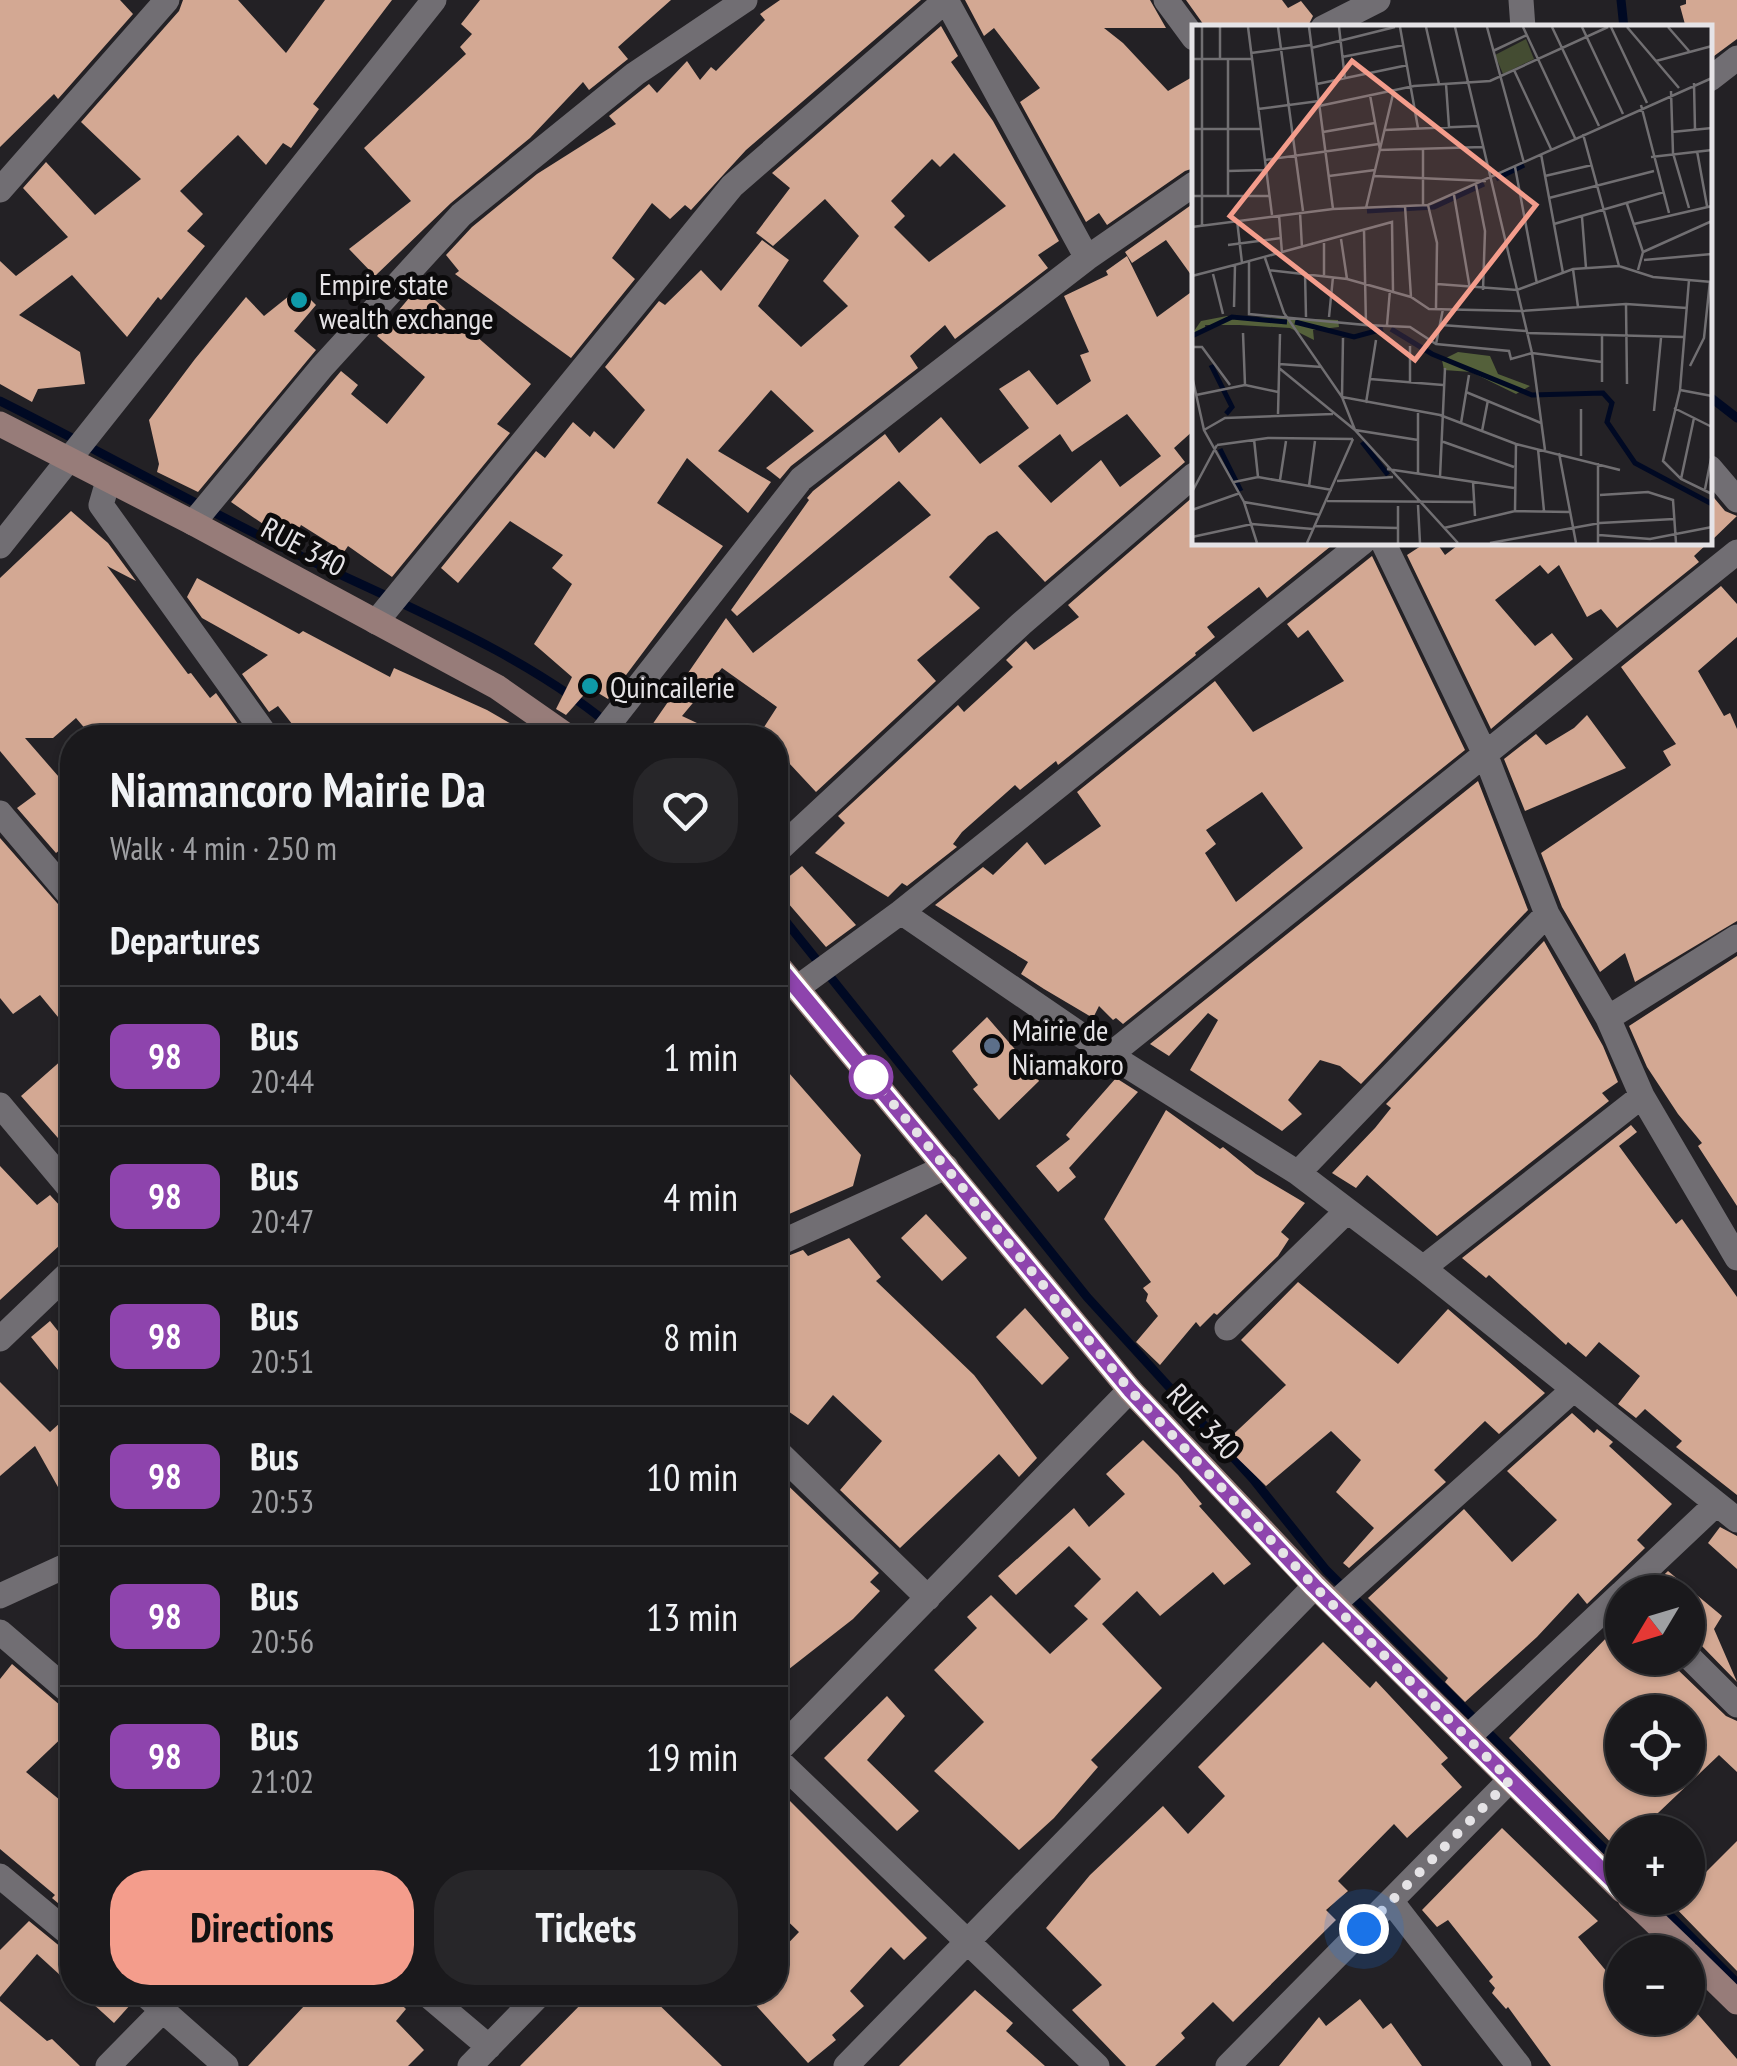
<!DOCTYPE html>
<meta charset="utf-8">
<style>
body{margin:0;font-family:"PT Sans Narrow",sans-serif;background:#272629;color:#f1f3f6;height:100vh;display:flex;flex-direction:column;font-size:38px;white-space:nowrap}
*{box-sizing:border-box;margin:0}
p{font-size:32px;color:#9fa0a3}
.icon{flex:none;width:55px;height:55px;fill:none;stroke:currentColor;stroke-width:2;stroke-linecap:round;stroke-linejoin:round}
.map{position:relative;flex:1;overflow:hidden}
.panel{position:absolute;left:60px;top:725px;width:728px;height:1280px;display:flex;flex-direction:column;background:#1a191c;border-radius:40px;box-shadow:0 2px 8px #0004,0 0 0 2px #38383b}
.panel>*{flex:none}
.badge{padding:0 20px;border-radius:15px;font-size:35px;line-height:65px}
.needle{width:65px;rotate:232deg}
.buttons{position:absolute;left:1605px;top:1575px;display:grid;gap:20px}
.buttons a{display:grid;place-items:center;width:100px;height:100px;border-radius:50%;background:#1a191c;box-shadow:0 2px 8px #0004,0 0 0 2px #38383b;font-size:50px}
.you{position:absolute;width:50px;height:50px;margin:-25px;border:8px solid #fff;border-radius:50%;background:#1a73e8;box-shadow:0 0 0 15px #1a73e833}
.map>.badge{position:absolute;translate:-50% -50%;box-shadow:0 0 0 5px #fff}
h2{padding:0 50px;font-size:38px;line-height:90px}
.round{display:grid;place-items:center;flex:none;width:105px;height:105px;border-radius:40px;background:#272629}
.head{display:flex;align-items:center;justify-content:space-between;height:170px;padding:0 50px}
h1{font-size:48px;font-weight:700;line-height:75px}
.action{display:flex;gap:20px;margin-top:auto;padding:20px 50px}
.action a{flex:1;height:115px;border-radius:40px;background:#f49d8c;color:#111;font-size:40px;font-weight:700;line-height:115px;text-align:center}
.action a+a{background:#272629;color:#f1f3f6}
ul{padding:0;list-style:none}
li{display:flex;align-items:center;gap:30px;height:140px;padding:0 50px;border-top:2px solid #38383b}
li div{flex:1}
li b{display:block;font-size:38px}
li em{font-style:normal}
li .badge{min-width:110px;font-weight:700;text-align:center}
.map>svg:first-child{display:block}
.lines{fill:none;stroke-linecap:round;stroke-linejoin:round}
.stream{stroke:#000923;stroke-width:9}
.building{fill:#d3a893;fill-rule:evenodd}
.street{stroke:#716e73;stroke-width:25}
.secondary{stroke:#977c79;stroke-width:25}
.line-casing{stroke:#fff;stroke-width:22}
.line{stroke:#8e44ad;stroke-width:15}
.walk{stroke:#e5e3e6;stroke-width:10;stroke-dasharray:0 18}
.culture-dot{fill:#0f9aa8;stroke:#0c0b0c;stroke-width:4}
.service-dot{fill:#5c6f8a;stroke:#0c0b0c;stroke-width:4}
.stop-dot{fill:#fff;stroke:#8e44ad;stroke-width:5}
.labels{text-anchor:middle;dominant-baseline:central;stroke-width:10;stroke-linejoin:round;paint-order:stroke}
.poi-label{font-size:30px;fill:#e5e3e6;stroke:#0c0b0c;text-anchor:start}
.street-label{font-size:30px;fill:#e5e3e6;stroke:#0c0b0c}
.inset-river{fill:none;stroke:#000923;stroke-width:5}
.inset-road{fill:none;stroke:#716f72;stroke-width:2.5}
.view{fill:#f49d8c;fill-opacity:0.15;stroke:#f49d8c;stroke-width:5}
.inset-edge{fill:none;stroke:#e5e3e6;stroke-width:5}
</style>
<div class="map">
<svg width="1737" height="2066" viewBox="0 0 1737 2066">
<rect width="100%" height="100%" fill="#232125"/>
<g class="lines">
<path class="stream" d="M1621,0L1624,28
M1710,397L1737,418
M0,401C98,450 194,504 292,552C403,605 533,656 625,738
M775,908L1087,1297L1253,1479L1326,1570L1622,1867
M1652,1898L1737,1983"/>
</g>
<path class="building" d="M0,0H120L133,14L58,99L54,94L0,147Z
M183,0H238L286,53L325,0H392L313,104L319,109L291,148L283,143L266,165L238,135L180,191L203,214L187,231L205,246L161,300L158,297L127,337L72,275L19,315L80,352L85,384L38,389L32,402L0,384V261L16,276L68,237L23,188L46,162L95,215L141,179L81,122L179,11Z
M480,0H671L618,47L628,59L589,90L583,82L530,138L451,203L375,276L349,249L411,201L364,148L466,54L460,47L472,34L461,24Z
M780,0H921L746,150L691,210L685,205L670,219L652,203L612,258L635,279L571,358L455,274L459,271L446,255L472,227L537,174L616,124L609,116L649,84L657,93L687,61L700,80L711,67L716,71L765,20L760,14Z
M965,0H1150L1166,28H1104L1123,43L1168,91L1194,76V168L1185,171L1107,225L1099,213L1086,222L1020,102L1040,88L994,28L984,36Z
M1186,0H1282L1288,8L1301,1L1313,16L1307,28H1206Z
M1686,0H1737V39L1710,59V28H1686L1680,6L1686,4Z
M941,26L958,56L951,62L993,121L1059,241L1038,255L1048,268L955,339L945,325L910,356L918,368L791,466L780,479L766,468L814,431L771,390L718,451L771,482L748,513L687,458L657,503L723,546L608,699L590,688L566,715L556,709L572,677L534,644L572,584L552,568L563,555L510,521L458,583L441,568L536,451L545,458L573,422L590,437L594,431L614,449L645,410L605,367L659,301L665,305L701,270L721,291L762,240L789,260L758,306L801,347L848,306L823,281L859,236L825,199L773,246L756,233L790,188L772,173ZM954,153L1006,206L929,262L894,227L905,216L891,201L932,159L940,167Z
M1194,203V279L1166,240L1132,263L1125,252Z
M1127,256L1157,317L1194,290V430L1174,448L1185,462L1045,582L997,531L988,536L949,577L980,608L917,660L936,681L816,792L775,748V738H757L777,707L722,668L682,716L729,738H643L726,618L753,653L931,515L899,481L737,616L731,610L809,500L807,498L813,491L885,434L899,453L941,417L980,464L1029,428L999,389L1029,370L1057,405L1091,381L1080,355L1089,352L1064,296L1108,275L1106,271ZM1127,414L1161,456L1120,487L1101,460L1051,503L1018,466L1060,434L1072,452Z
M299,288L316,305L294,331L316,350L198,492L157,472L159,464L149,420L195,359L246,297L264,316Z
M415,291L421,297L427,293L531,384L497,424L510,433L392,577L348,546L344,552L301,525L298,531L272,517L266,526L231,502L341,371L358,385L351,394L387,424L425,377L377,336Z
M1710,493L1725,511L1737,516L1710,542Z
M1194,496V542H1336L1267,598L1259,587L1207,627L1215,637L1195,653L1196,655L1058,765L1056,761L1020,790L1015,785L962,832L953,844L957,847L907,886L902,883L888,897L815,853L845,823L838,816L958,705L964,712L1013,667L1006,660L1026,641L1034,650L1079,617L1068,605Z
M71,511L108,543L136,581L107,566L188,674L191,673L210,698L216,693L243,731L234,738H214L202,723L184,738H93L76,718L53,738H25L72,792V840L56,853L17,808L36,794L0,751V578Z
M1427,542H1436L1445,555L1462,542H1709L1694,556L1699,562L1617,628L1601,609L1587,617L1559,565L1548,574L1540,565L1495,600L1535,646L1552,633L1573,659L1491,729L1407,555Z
M1372,556L1465,750L1123,1024L1116,1018L1113,1020L1099,1006L1093,1018L1044,989L1021,974L1028,962L935,905L983,867L993,875L1027,842L1045,865L1101,826L1077,792L1215,681L1253,732L1344,681L1308,630L1298,638L1287,624ZM1262,792L1303,848L1236,902L1205,853L1216,844L1206,830Z
M197,578L299,634L303,631L390,677L394,668L487,710L536,738H303L278,706L269,712L242,674L268,655L202,618L187,597Z
M1721,586L1737,604V637L1698,671L1724,716L1730,713L1737,729V921L1635,982L1625,953L1600,972L1562,907L1541,853L1671,765L1663,751L1676,744L1621,667Z
M1587,715L1626,768L1525,811L1504,759L1536,734L1546,745L1574,728Z
M1478,781L1528,910L1361,1084L1340,1066L1320,1060L1288,1100L1302,1114L1282,1131L1190,1070L1218,1020L1208,1013L1169,1056L1150,1044Z
M0,838L72,920V957L62,966L72,981V1034L40,995L13,1014L0,998Z
M802,866L856,925L826,947L775,888Z
M1544,941L1603,1046L1618,1082L1602,1093L1609,1101L1437,1236L1367,1175L1356,1188L1332,1173L1375,1128L1391,1108L1386,1104Z
M1737,956V1206L1698,1146L1702,1143L1678,1114L1647,1067L1629,1026Z
M987,1017L1033,1070L1039,1081L999,1120L973,1089L978,1085L952,1051Z
M72,1051V1154L21,1096Z
M775,1057L861,1155L853,1186L780,1218L784,1223L775,1227Z
M1116,1078L1138,1092L1069,1168L1076,1177L1058,1192L1036,1166L1070,1139L1066,1135Z
M1166,1110L1220,1149L1223,1147L1256,1174L1305,1203L1281,1232L1289,1239L1278,1256L1217,1315L1214,1313L1200,1327L1196,1322L1160,1365L1136,1342L1158,1316L1146,1301L1148,1294L1143,1288L1151,1282L1104,1219Z
M1631,1125L1637,1132L1619,1146L1676,1224L1682,1219L1737,1297V1495L1676,1447L1682,1441L1645,1409L1636,1418L1618,1404L1640,1376L1599,1342L1586,1357L1568,1342L1566,1345L1489,1275L1486,1278L1462,1258Z
M0,1166L37,1205L50,1195L72,1219V1234L0,1300Z
M926,1214L967,1258L942,1281L901,1238Z
M849,1238L881,1277L876,1281L974,1375L1037,1458L1019,1477L999,1454L900,1548L840,1490L882,1441L833,1395L808,1425L775,1402V1261L803,1250L808,1256Z
M1298,1282L1398,1364L1448,1309L1545,1393L1499,1434L1485,1421L1434,1470L1446,1482L1349,1568L1343,1563L1374,1528L1336,1492L1361,1460L1331,1431L1266,1486L1223,1444L1286,1385L1241,1340Z
M1025,1308L1069,1358L1042,1385L996,1337Z
M72,1320V1387L31,1337L50,1321L58,1331Z
M0,1382L50,1432L72,1412V1512L35,1446L0,1476Z
M1572,1413L1594,1433L1597,1429L1613,1442L1609,1446L1672,1504L1637,1540L1645,1548L1587,1604L1578,1593L1537,1637L1465,1702L1445,1682L1448,1678L1368,1598L1464,1509L1512,1562L1557,1520L1507,1471Z
M1143,1440L1178,1475L1202,1504L1199,1506L1251,1564L1224,1585L1213,1572L1160,1616L1137,1591L1102,1624L1162,1688L1091,1760L1098,1767L1054,1818L1019,1850L934,1771L984,1722L934,1670L977,1628L967,1617L991,1595L1050,1654L1088,1619L1074,1606L1101,1579L1069,1546L1016,1595L998,1576L1074,1508L1089,1527L1125,1494L1106,1474Z
M775,1473L879,1573L870,1582L880,1591L853,1619L775,1680Z
M1720,1527L1737,1536V1569L1708,1543Z
M1668,1571L1722,1616L1714,1629L1737,1682L1700,1644L1688,1640V1592H1646Z
M1622,1615V1658H1672L1676,1668L1726,1716L1737,1721V1772L1719,1755L1638,1832H1622V1854L1509,1738L1610,1634L1607,1629ZM1622,1712H1688V1778H1622Z
M1323,1642L1370,1688L1376,1681L1448,1758L1441,1764L1462,1787L1407,1838L1394,1824L1338,1881L1348,1891L1326,1910L1336,1920L1233,2022L1213,2002L1181,2033L1185,2038L1155,2066H1126L1072,2010L1102,1985L1046,1928L1090,1875L1163,1806L1188,1834L1225,1796L1198,1767Z
M12,1664L61,1706L72,1711V1728L26,1772L72,1810V1915L52,1898L55,1895L0,1849V1679Z
M887,1696L905,1716L867,1760L919,1811L897,1831L824,1758Z
M775,1786L927,1938L904,1960L891,1947L850,1991L864,2006L832,2035L836,2040L808,2063L744,1992H775V1957L799,1932L775,1909Z
M1502,1828L1598,1921L1578,1937L1622,1990V2018H1689L1696,2012L1737,2059V2066H1551L1508,2007L1506,2009L1492,1993L1495,1988L1489,1981L1493,1977L1448,1920L1437,1927L1422,1910Z
M1737,1841V1971L1666,1898H1688V1859L1703,1875Z
M29,1921L62,1948L72,1952V1986L37,1954L0,1997V1950Z
M975,1990L1013,2023L1006,2031L1045,2066H899Z
M80,1992H126L131,2004L114,2023Z
M291,1992H388L406,2009L396,2021L424,2050L408,2066H248L305,2005Z
M593,1992H646L722,2066H520Z
M1360,1999L1383,2029L1391,2023L1422,2066H1279L1319,2017L1326,2026Z
M0,2001L47,2041L52,2039L80,2066H0Z"/>
<g class="lines">
<path class="street" d="M946,0L1087,258
M1166,0L1194,38
M1521,0L1523,28
M1323,28L1378,0
M1710,79L1737,58
M0,190L167,0
M1710,468L1737,500
M108,481L101,505L268,738
M193,523L322,367L461,215L635,74L745,0
M1363,542L901,912L1110,1055L1298,1173L1423,1268L1737,1520
M1383,542L1485,754L1547,914L1608,1018L1642,1096L1737,1258
M0,546L434,0
M376,622L732,186L946,0
M598,738L801,479L1087,258L1194,184
M0,813L72,898
M775,853L1021,624L1194,475
M797,988L901,912
M1608,1018L1737,937
M1110,1055L1737,552
M0,1105L72,1191
M1298,1173L1547,914
M775,1245L946,1167
M1423,1268L1642,1096
M1227,1328L1347,1211
M0,1339L72,1270
M775,1449L928,1598
M1623,1592L1715,1505
M0,1596L72,1563
M1335,1603L1574,1389
M0,1632L72,1694
M1688,1656L1737,1705
M1468,1737L1622,1593
M775,1754L1130,1390
M775,1757L1097,2066
M0,1876L72,1936
M1391,1901L1519,2066
M142,1992L226,2066
M424,1992L489,2047
M108,2066L163,2010
M470,2066L542,1992
M846,2066L1315,1586
M1228,2066L1510,1780"/>
<path class="secondary" d="M0,424L193,523L497,687L570,738
M775,962L1130,1390L1315,1586L1622,1890
M1630,1898L1686,1952
M1688,1954L1737,2002"/>
</g>
<g class="lines">
<defs>
<path id="line" d="M775,962L1130,1390L1314,1586L1622,1890"/>
</defs>
<use href="#line" class="line-casing"/>
<use href="#line" class="line"/>
<path class="walk" d="M871,1077L1130,1390L1314,1586L1510,1780L1364,1929"/>
</g>
<g class="culture-dot">
<circle cx="299" cy="300" r="10"/>
<circle cx="590" cy="686" r="10"/>
</g>
<circle class="service-dot" cx="992" cy="1046" r="10"/>
<circle class="stop-dot" cx="871" cy="1077" r="20"/>
<g class="labels">
<g class="poi-label">
<text x="319" y="283">Empire state<tspan x="319" dy="34">wealth exchange</tspan></text>
<text x="610" y="686">Quincailerie</text>
<text x="1012" y="1029">Mairie de<tspan x="1012" dy="34">Niamakoro</tspan></text>
</g>
<g class="street-label">
<text transform="translate(304 546) rotate(28)">RUE 340</text>
<text transform="translate(1204 1421) rotate(47)">RUE 340</text>
</g>
</g>
<g transform="translate(1192 25)">
<rect width="520" height="520" fill="#232125"/>
<path d="M334,14L342,34L311,49L303,30Z" fill="#444c32"/>
<path d="M35,291L146,295L147,302L121,305L122,315L98,303L47,300H13L14,306L0,309L9,296ZM266,327L298,331L306,349L338,361L324,369L279,347L252,345L250,335Z" fill="#54603a"/>
<path class="inset-river" d="M304,154L332,140M175,186L242,182L292,159M103,297L162,312L191,304M199,304L240,329L340,370L411,368L420,378L415,397L443,438L520,479M0,311L40,292L95,297M19,340L40,382L34,389M170,417L196,450M28,424L49,466"/>
<path class="inset-road" d="M28,2V34M56,2L80,190M86,2L111,186M117,2L141,184M147,2L153,54M208,2L226,103M234,2L247,59M263,2L340,328L353,425M295,2L332,138M331,2L383,113M360,2L407,101M390,2L431,89M419,2L455,78M435,2L487,63M476,2L497,26M119,23L203,2M301,26L335,10M59,28L119,20M150,32L212,20M0,34H60M464,36L520,21M322,45L359,124M502,58L503,105M125,59L216,40M254,59L257,102M479,66L481,128L497,183M178,70L188,125L291,122M449,80L477,188M127,81L222,61L298,56L416,2M66,84L127,76M0,104H69M193,105L286,101M131,107L183,98M480,107L520,103M391,109L427,241M231,125V181M505,126L515,181M349,129L371,248M459,132L520,125M73,135L187,119M323,142L345,259M36,146L74,145M137,151L183,145M182,151L294,156M353,151L400,140M284,160L293,206L291,265M262,170L278,264M0,171H77M36,171V34M357,173L462,146M435,179L451,227L446,245M236,180L245,218L244,283M213,181L219,272M174,183L202,65M108,187L110,223M87,190L90,228M390,192L394,243M45,195L50,238L200,197L201,266M362,199L472,167M442,199L520,181M10,200V2M0,202L141,184L236,180L520,53M149,214L155,254M132,218V250M36,220L89,213M451,227L520,196M73,233L92,288L150,372L163,405L266,518M452,235L520,229M57,237V289L174,300L172,205M381,244L386,282M76,245L155,254L219,272L237,284L329,286M113,247L114,292M21,249L31,289M0,251L50,238M497,255L488,365L471,436L489,454L520,469M245,259L325,265L381,244L427,241L461,252L520,257M434,279L435,359M42,282L43,240M330,286L434,279L495,283M137,292L141,252M174,300L218,302L244,319L317,326L319,334L340,328L410,337M195,300L198,265M249,300L334,306M51,308L53,360L86,367M334,308L492,312M410,311V357M151,313L150,372L248,390L324,419L428,445M244,319L251,284M0,322H10L38,360M87,339L130,342M498,341L512,313L518,256M87,343L163,405L226,415M0,351L12,405L52,477L65,518M178,354L251,360M218,357V321M488,365L520,371M274,367L349,398M4,370L53,360M174,378L184,315M482,383L520,402M462,386L469,313M226,388V449M86,389L88,309M269,398L277,350M12,405L33,393L141,389M290,406L296,375M62,414L66,452M249,416L322,442M25,420L76,413L161,414M346,424L352,486M367,428L384,518M389,431V384M406,438V518M195,444L322,463M248,452L253,343M489,454L502,393M88,455L94,416M145,456L201,452M42,457L66,452L140,465M281,457L283,491M117,461L123,416M513,464L520,429M0,467L25,420M408,470L456,467L481,475L484,518M135,476L282,477M52,477L128,490M226,480L228,518M206,481V518M0,485L48,468M323,486L324,419M123,501L206,503M252,503L323,486L378,487M407,510L458,514L520,502M0,512L60,499L121,504M115,518L161,414M298,518L408,498L482,494"/>
<path class="view" d="M160,36L344,180L223,335L38,191Z"/>
<rect width="520" height="520" class="inset-edge"/>
</g>
</svg>
<div class="buttons">
<a><svg class="needle" viewBox="-14 -14 28 28"><path d="M0-13l5 13h-10z" fill="#e53935"/><path d="M0 13l5-13h-10z" fill="#9fa0a3"/></svg></a>
<a><svg class="icon" aria-label="locate" viewBox="0 0 24 24"><circle cx="12" cy="12" r="6"/><path d="M12 2v4M12 18v4M2 12h4M18 12h4"/></svg></a>
<a>+</a>
<a>−</a>
</div>
<div class="you" style="left:1364px;top:1929px"></div>
<section class="panel">
<div class="head"><div><h1>Niamancoro Mairie Da</h1><p>Walk · 4 min · 250 m</p></div><a class="round"><svg class="icon" aria-label="heart" viewBox="0 0 24 24"><path d="M12 20l-8-8c-3-5 5-10 8-4 3-6 11-1 8 4z"/></svg></a></div>
<h2>Departures</h2>
<ul>
<li><span class="badge" style="background:#8e44ad;color:#fff">98</span><div><b>Bus</b><p>20:44</p></div><em>1 min</em></li>
<li><span class="badge" style="background:#8e44ad;color:#fff">98</span><div><b>Bus</b><p>20:47</p></div><em>4 min</em></li>
<li><span class="badge" style="background:#8e44ad;color:#fff">98</span><div><b>Bus</b><p>20:51</p></div><em>8 min</em></li>
<li><span class="badge" style="background:#8e44ad;color:#fff">98</span><div><b>Bus</b><p>20:53</p></div><em>10 min</em></li>
<li><span class="badge" style="background:#8e44ad;color:#fff">98</span><div><b>Bus</b><p>20:56</p></div><em>13 min</em></li>
<li><span class="badge" style="background:#8e44ad;color:#fff">98</span><div><b>Bus</b><p>21:02</p></div><em>19 min</em></li>
</ul>
<div class="action"><a>Directions</a><a>Tickets</a></div>
</section>
</div>
